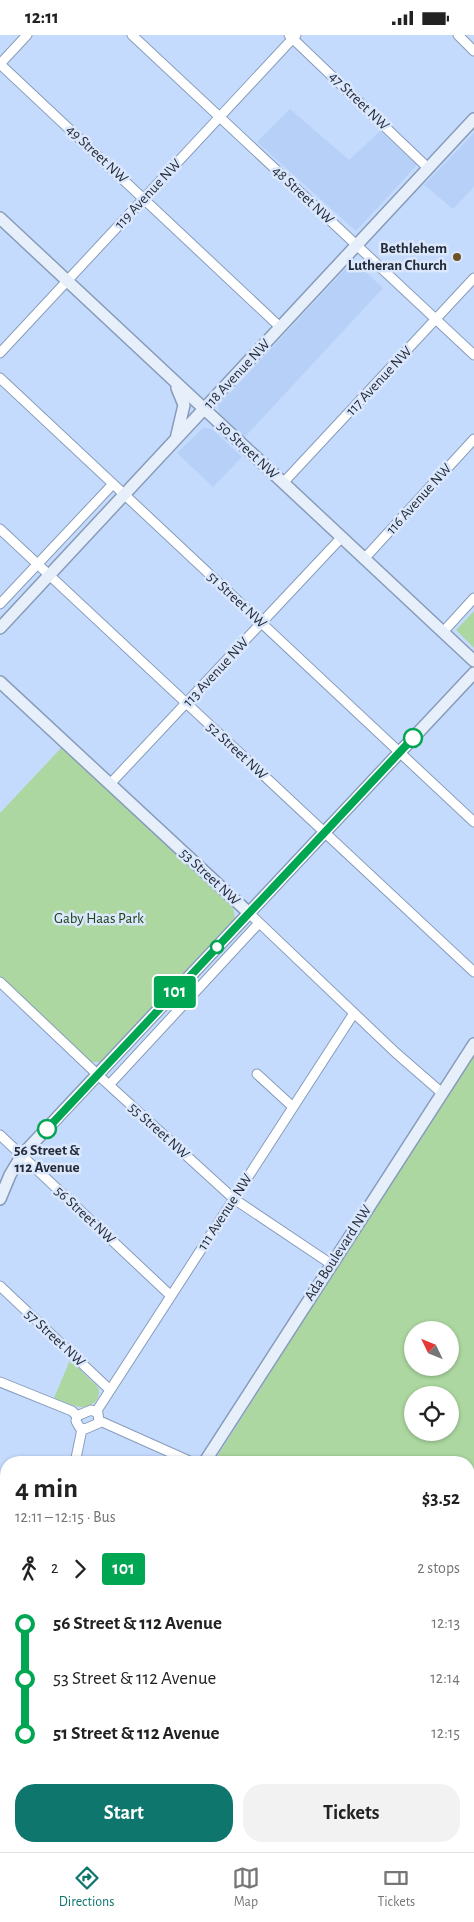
<!DOCTYPE html>
<meta charset="utf-8">
<style>
body{margin:0;font-family:"Alegreya Sans",sans-serif;background:#f2f2f2;color:#222;height:100vh;display:flex;flex-direction:column;font-size:19px;white-space:nowrap}
*{box-sizing:border-box;margin:0}
p{font-size:16px;color:#767676}
.icon{flex:none;width:28px;height:28px;fill:none;stroke:currentColor;stroke-width:2;stroke-linecap:round;stroke-linejoin:round}
.map{position:relative;flex:1;overflow:hidden}
.details{position:absolute;left:0px;top:1421px;width:475px;height:396px;display:flex;flex-direction:column;background:#fff;border-radius:20px 20px 0 0;box-shadow:0 1px 4px #0004}
.details>*{flex:none}
.badge{padding:0 10px;border-radius:4px;font-size:18px;line-height:32px}
.needle{width:32px;rotate:313deg}
.tools{position:absolute;left:404px;top:1286px;display:grid;gap:10px}
.tools a{display:grid;place-items:center;width:55px;height:55px;border-radius:50%;background:#fff;box-shadow:0 1px 4px #0004;font-size:25px}
.map>.badge{position:absolute;translate:-50% -50%;box-shadow:0 0 0 2px #fff}
.legs{display:flex;align-items:center;gap:8px;height:55px;padding:0 15px;font-size:16px}
.legs p{margin-inline-start:auto}
.overview{display:flex;align-items:center;justify-content:space-between;height:85px;padding:0 15px}
h1{font-size:28px;font-weight:700;line-height:38px}
.primary-button{display:flex;gap:10px;margin-top:auto;padding:10px 15px}
.primary-button a{flex:1;height:58px;border-radius:20px;background:#0f766e;color:#fff;font-size:20px;font-weight:700;line-height:58px;text-align:center}
.primary-button a+a{background:#f2f2f2;color:#222}
ul{padding:0 15px;list-style:none}
li{display:flex;align-items:center;gap:18px;height:55px;font-size:19px}
li i{display:grid;place-items:center;width:8px;height:100%;margin:0 6px;background:currentColor}
li i::after{content:'';width:12px;height:12px;margin:-6px;border:4px solid;border-radius:50%;background:#fff}
li p{margin-inline-start:auto}
li:first-child i{background:linear-gradient(#0000 50%,currentColor 0)}
li:last-child i{background:linear-gradient(currentColor 50%,#0000 0)}
.status{display:flex;justify-content:space-between;align-items:center;height:35px;padding:0 25px;background:#fff;direction:ltr}
.status svg{height:14px;fill:currentColor}
.menu{display:flex;justify-content:space-around;align-items:center;height:70px;border-top:1px solid #e0e0e0;background:#fff;font-size:14px;color:#767676}
.menu a{display:grid;justify-items:center;gap:2px}
.menu .active{color:#0f766e}
.map>svg:first-child{display:block}
.built{fill:#b6d0f7}
.green{fill:#acd7a0;fill-rule:evenodd}
.water{fill:#3dc5cb}
.lines{fill:none;stroke-linecap:round;stroke-linejoin:round}
.street-casing{stroke:#879cbb;stroke-width:11}
.secondary-casing{stroke:#879cbb;stroke-width:14}
.street{stroke:#fff;stroke-width:9}
.secondary{stroke:#e7effb;stroke-width:11}
.line-1-casing{stroke:#fff;stroke-width:11}
.line-1{stroke:#00a651;stroke-width:8}
.poi-dot{fill:#6d5324;stroke:#dae7fc;stroke-width:2}
.stop-1-dot{fill:#fff;stroke:#00a651;stroke-width:2.5}
.labels{text-anchor:middle;dominant-baseline:central;stroke-width:5;stroke-linejoin:round;paint-order:stroke}
.street-label{font-size:15px;fill:#242c39;stroke:#dae7fc}
.poi-label{font-size:15px;font-weight:bold;fill:#242c39;stroke:#dae7fc;text-anchor:end}
.park-label{font-size:15px;fill:#1e4314;stroke:#dae7fc}
.stop-label{font-size:15px;font-weight:bold;fill:#242c39;stroke:#dae7fc}
</style>
<div class="status"><b>12:11</b><svg viewBox="0 0 49 12"><path d="M0 12V9h3v3zM5 12V6h3v6zM10 12V3h3v9zM15 12V0h3v12zM26 1h20v11H26zM47 4h2v5h-2z"/></svg></div>
<div class="map">
<svg width="474" height="1817" viewBox="0 0 474 1817">
<rect width="100%" height="100%" fill="#c5dbfd"/>
<path class="built" d="M290,74L349,125L380,96L417,130L356,196L257,107Z
M474,98V152L453,174L424,150Z
M351,228H356L383,253L243,404L220,381L218,371Z
M203,393L212,394L242,422L213,452L177,418Z"/>
<path class="green" d="M474,576V613L456,595Z
M62,712L233,873L235,883L100,1027H89L0,943V778Z
M474,1020V1551L469,1596V1428H213C300,1292 384,1154 474,1020ZM412,1295H450V1332H412ZM412,1360H450V1398H412Z
M70,1325L98,1352C100,1358 99,1362 95,1367C82,1378 68,1368 54,1363Z
M122,1811H466V1817H121Z"/>
<path class="water" d="M474,1551V1817H466V1811H469V1692L471,1690V1679L469,1678V1595Z"/>
<g class="lines">
<defs>
<path id="street" d="M132,0L474,320
M289,0L428,133
M458,0L474,16
M0,29L280,292
M0,29L27,0
M0,318L296,0
M0,343L474,787
M283,448L474,243
M0,494L474,937
M364,524L474,404
M0,569L112,450
M443,597L474,563
M110,749L341,503
M249,878L396,1018L442,1058
M0,947L98,1040L234,1164L331,1229
M257,1039L293,1072
M109,1050L259,888
M0,1100L170,1260
M0,1251L109,1354
M0,1347L72,1376L77,1381
M91,1375L98,1378L99,1388L85,1394L80,1393L76,1386L77,1381Z
M96,1377L354,978
M100,1386L194,1428
M75,1428L82,1394
M0,1470L6,1473
M0,1592L6,1594
M0,1716L6,1718
M0,1798L6,1769"/>
<path id="secondary" d="M0,183L474,626
M176,404L184,370L177,353
M0,593L474,84
M0,647L249,878
M0,1164L10,1140L22,1120L474,638
M204,1428L474,1009
M116,1817L117,1811"/>
</defs>
<use href="#street" class="street-casing"/>
<use href="#secondary" class="secondary-casing"/>
<use href="#street" class="street"/>
<use href="#secondary" class="secondary"/>
</g>
<g class="lines">
<defs>
<path id="line-1" d="M47,1094L413,703"/>
</defs>
<use href="#line-1" class="line-1-casing"/>
<use href="#line-1" class="line-1"/>
</g>
<circle class="poi-dot" cx="457" cy="222" r="5"/>
<g class="stop-1-dot">
<circle cx="413" cy="703" r="9"/>
<circle cx="217" cy="912" r="6"/>
<circle cx="47" cy="1094" r="9"/>
</g>
<g class="labels">
<g class="street-label">
<text transform="translate(359 66) rotate(44)">47 Street NW</text>
<text transform="translate(97 119) rotate(43)">49 Street NW</text>
<text transform="translate(148 159) rotate(-47)">119 Avenue NW</text>
<text transform="translate(303 160) rotate(43)">48 Street NW</text>
<text transform="translate(237 339) rotate(-47)">118 Avenue NW</text>
<text transform="translate(379 346) rotate(-47)">117 Avenue NW</text>
<text transform="translate(248 415) rotate(43)">50 Street NW</text>
<text transform="translate(419 464) rotate(-48)">116 Avenue NW</text>
<text transform="translate(237 565) rotate(43)">51 Street NW</text>
<text transform="translate(216 637) rotate(-47)">113 Avenue NW</text>
<text transform="translate(237 716) rotate(43)">52 Street NW</text>
<text transform="translate(210 842) rotate(43)">53 Street NW</text>
<text transform="translate(159 1096) rotate(42)">55 Street NW</text>
<text transform="translate(225 1177) rotate(-57)">111 Avenue NW</text>
<text transform="translate(85 1180) rotate(43)">56 Street NW</text>
<text transform="translate(338 1218) rotate(-57)">Ada Boulevard NW</text>
<text transform="translate(55 1303) rotate(43)">57 Street NW</text>
</g>
<g class="poi-label">
<text x="447" y="213">Bethlehem<tspan x="447" dy="17">Lutheran Church</tspan></text>
</g>
<g class="park-label">
<text x="99" y="883">Gaby Haas Park</text>
</g>
<g class="stop-label">
<text x="47" y="1115">56 Street &amp;<tspan x="47" dy="17">112 Avenue</tspan></text>
</g>
</g>
</svg>
<div class="tools">
<a><svg class="needle" viewBox="-14 -14 28 28"><path d="M0-13l5 13h-10z" fill="#e53935"/><path d="M0 13l5-13h-10z" fill="#767676"/></svg></a>
<a><svg class="icon" aria-label="locate" viewBox="0 0 24 24"><circle cx="12" cy="12" r="6"/><path d="M12 2v4M12 18v4M2 12h4M18 12h4"/></svg></a>
</div>
<b class="badge" style="left:175px;top:957px;background:#00a651;color:#fff">101</b>
<section class="details">
<div class="overview"><div><h1>4 min</h1><p>12:11 – 12:15 · Bus</p></div><b>$3.52</b></div>
<div class="legs"><svg class="icon" aria-label="walk" viewBox="0 0 24 24"><circle cx="13" cy="4" r="2"/><path d="M13 8l-2 6 4 7M11 14l-3 7M7 12l3-4h3l4 4"/></svg>2<svg class="icon" aria-label="forward" viewBox="0 0 24 24"><path d="M9 5l7 7-7 7"/></svg><b class="badge" style="background:#00a651;color:#fff">101</b><p>2 stops</p></div>
<ul>
<li><i style="color:#00a651"></i><b>56 Street &amp; 112 Avenue</b><p>12:13</p></li>
<li><i style="color:#00a651"></i><span>53 Street &amp; 112 Avenue</span><p>12:14</p></li>
<li><i style="color:#00a651"></i><b>51 Street &amp; 112 Avenue</b><p>12:15</p></li>
</ul>
<div class="primary-button"><a>Start</a><a>Tickets</a></div>
</section>
</div>
<nav class="menu">
<a class="active"><svg class="icon" aria-label="directions" viewBox="0 0 24 24"><path d="M12 3l9 9-9 9-9-9zM9 14v-3h6M13 9l2 2-2 2"/></svg>Directions</a>
<a><svg class="icon" aria-label="map" viewBox="0 0 24 24"><path d="M3 6l6-2 6 2 6-2v14l-6 2-6-2-6 2zM9 4v14M15 6v14"/></svg>Map</a>
<a><svg class="icon" aria-label="tickets" viewBox="0 0 24 24"><path d="M3 7h18v10H3zM15 7v10"/></svg>Tickets</a>
</nav>
